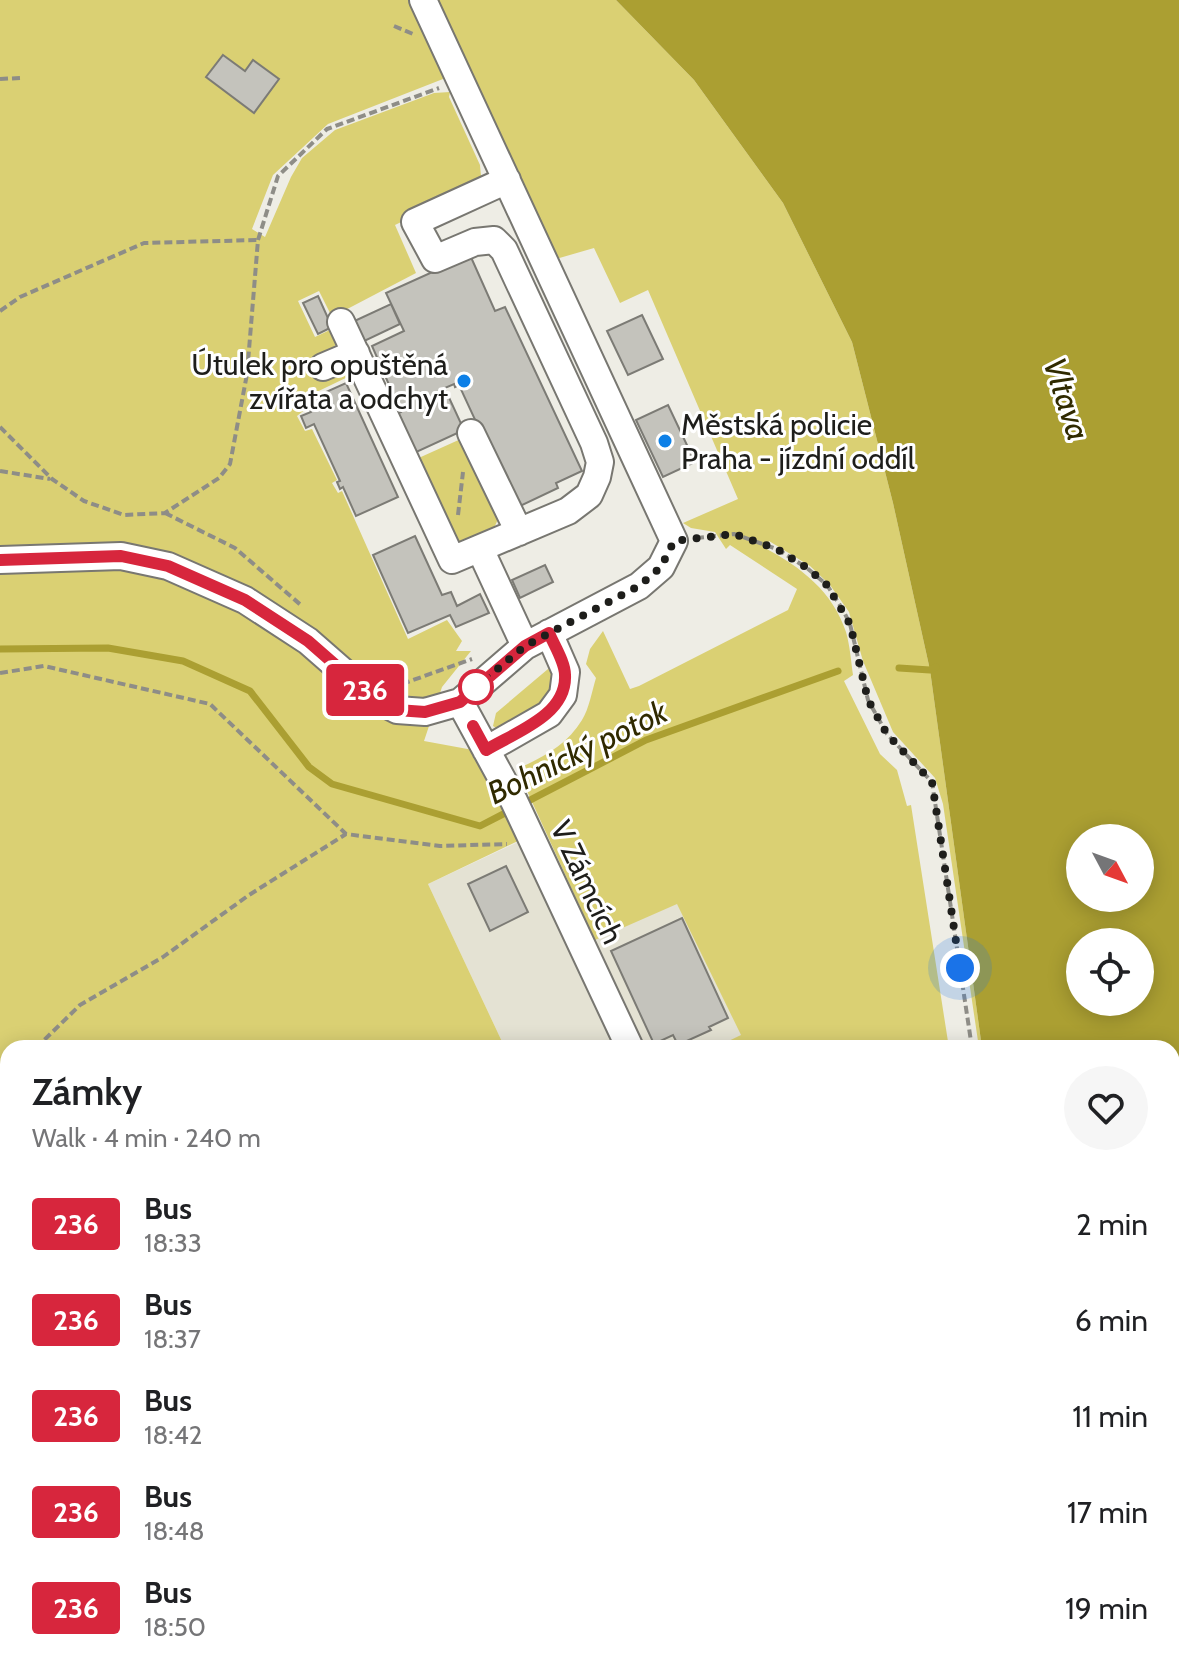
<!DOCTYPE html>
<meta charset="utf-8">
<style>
body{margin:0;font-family:Cabin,sans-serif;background:#f6f6f6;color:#202124;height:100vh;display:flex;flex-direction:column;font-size:30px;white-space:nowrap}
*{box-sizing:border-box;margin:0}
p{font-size:26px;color:#757577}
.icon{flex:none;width:44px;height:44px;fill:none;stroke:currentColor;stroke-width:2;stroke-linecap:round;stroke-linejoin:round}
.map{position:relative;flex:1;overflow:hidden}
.details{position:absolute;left:0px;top:1040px;width:1180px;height:634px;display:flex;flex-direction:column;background:#fff;border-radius:24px 24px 0 0;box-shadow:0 4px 20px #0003}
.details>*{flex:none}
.badge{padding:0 16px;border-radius:6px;font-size:28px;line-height:52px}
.needle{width:52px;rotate:131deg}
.controls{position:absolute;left:1066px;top:824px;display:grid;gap:16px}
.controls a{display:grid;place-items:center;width:88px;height:88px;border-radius:50%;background:#fff;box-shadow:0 4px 20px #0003;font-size:40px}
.you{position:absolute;width:40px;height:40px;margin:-20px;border:6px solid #fff;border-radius:50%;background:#1a73e8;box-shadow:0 0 0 12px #1a73e833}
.map>.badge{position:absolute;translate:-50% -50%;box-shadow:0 0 0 4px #fff}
.round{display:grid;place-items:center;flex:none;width:84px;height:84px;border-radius:42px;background:#f6f6f6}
.head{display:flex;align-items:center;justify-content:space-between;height:136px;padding:0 32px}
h1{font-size:38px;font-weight:600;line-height:60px}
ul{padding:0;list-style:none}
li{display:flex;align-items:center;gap:24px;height:96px;padding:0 32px}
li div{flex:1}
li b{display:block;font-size:30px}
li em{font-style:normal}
li .badge{min-width:88px;font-weight:700;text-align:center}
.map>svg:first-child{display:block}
.built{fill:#e4e2d3}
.green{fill:#dad073;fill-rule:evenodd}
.water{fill:#ab9f32;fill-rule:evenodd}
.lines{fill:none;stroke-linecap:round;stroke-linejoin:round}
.stream{stroke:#ab9f32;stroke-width:7}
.building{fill:#c4c3bc;stroke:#7c7b75;stroke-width:2}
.minor-casing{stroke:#787771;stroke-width:30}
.path{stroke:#8e8d87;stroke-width:4;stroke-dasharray:8 4;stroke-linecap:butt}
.minor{stroke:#fff;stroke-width:26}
.line-casing{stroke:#fff;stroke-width:18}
.line{stroke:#d7263d;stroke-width:12}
.walk{stroke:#1e1e1b;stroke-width:8;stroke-dasharray:0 14.4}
.poi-dot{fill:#0d80e7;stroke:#fff;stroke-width:3}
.stop-dot{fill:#fff;stroke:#d7263d;stroke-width:4}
.labels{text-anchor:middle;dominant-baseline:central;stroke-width:6;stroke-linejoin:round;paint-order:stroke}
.poi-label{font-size:30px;fill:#1e1e1b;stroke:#fff;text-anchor:end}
.street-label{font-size:30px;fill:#1e1e1b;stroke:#fff}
.water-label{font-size:32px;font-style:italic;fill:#302a00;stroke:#fff}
</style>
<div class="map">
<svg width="1179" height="1673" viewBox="0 0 1179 1673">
<rect width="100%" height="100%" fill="#eeede5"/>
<path class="built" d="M544,830L595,939L677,903L742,1036L714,1048H505L428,884Z"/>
<path class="green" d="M0,0H417L445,72L443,79L328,124L273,175L252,229L265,237L291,177L302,158L335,130L434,93L450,92L449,97L480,165L481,176L477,185L395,225L416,273L332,317L319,291L298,301L315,337L334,328L338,341L331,351L354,374L302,399L307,408L297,416L305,431L312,429L337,480L332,483L338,493L342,491L408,639L447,620L462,641L456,651H471L442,687L424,741L473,750L520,840L428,884L505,1048H8V1666H824L828,1673H0ZM223,55L245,71L253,60L279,79L254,113L206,77Z
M430,0H616L694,80L783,203L852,342L893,503L930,670L982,1048H979L943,804L935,778L893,732L863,661L849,612L830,585L810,566L769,541L765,548C801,567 833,592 846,632C850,646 851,661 853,675L844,681L880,754L897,770L907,806L911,805L949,1048H714L741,1035L677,904L595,940L517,769C542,758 567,745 582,720C589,709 592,691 596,678L586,664L590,649L603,631L630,689L639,686L788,610L797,589L730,545L726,549L715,532L691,528L683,523L738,499L648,290L620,303L594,248L556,259Z
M463,438L499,517L494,528L459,545L412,461Z
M548,669L553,671L554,692L540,707L496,728L493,726L496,713Z
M961,1666H1059L1061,1673H968Z"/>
<path class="water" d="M616,0H1179V1673H1094L1093,1666H1172V1048H982L930,670L893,503L852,342L783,203L694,80ZM1080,838H1140V898H1080ZM1080,942H1140V1002H1080Z"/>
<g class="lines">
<path class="stream" d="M0,649L108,648L183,661L250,691L309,767L332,784L480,826L646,740L838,671
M899,668L930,670L936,667"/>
</g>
<path class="building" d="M223,55L245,71L253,60L279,79L254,113L206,77Z
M470,255L495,311L505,307L582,471L556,483L558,488L516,508L459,385L455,387L454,384L440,390L441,393L446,391L464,430L412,454L394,415L401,412L372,346L404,331L386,293Z
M318,296L332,327L318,334L303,303Z
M391,304L400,324L358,344L348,324Z
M642,315L663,359L628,375L607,331Z
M346,383L398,497L356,516L343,487L340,489L337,482L340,481L314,424L306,428L301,416L311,412L306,401Z
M668,405L695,462L663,477L636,420Z
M415,536L442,595L451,592L457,606L480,594L489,613L456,627L450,615L408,633L373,555Z
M545,565L553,582L520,598L512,580Z
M506,866L528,912L490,931L468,884Z
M682,918L728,1018L709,1027L711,1030L678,1045L673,1035L654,1044L611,951Z"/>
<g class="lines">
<defs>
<path id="minor" d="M341,322L452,560L568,511L589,495L597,477L600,462L594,443L504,250L494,240L475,242L435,259L415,222L507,180
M323,367L356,353
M471,433L519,532
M480,549L525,646
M0,560L121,556L168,566L245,600L308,641L372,697L397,710L425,712L460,702L525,646L639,586L661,567L674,541L423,0
M460,702L514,801L630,1048
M486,750L549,714L563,695L566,672L549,633
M939,1666L946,1673"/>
</defs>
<use href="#minor" class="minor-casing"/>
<path class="path" d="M394,26L413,34
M0,79L21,78
M0,311L20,297L144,243L258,240
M0,427L52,479L84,501L124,515L165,513L219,478L230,464L247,374L258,240L278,176L327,129L439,88
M0,471L50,479
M165,513L235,548L302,606
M458,515L463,472
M696,538L734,534L777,549L807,568L827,585L843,610L850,624L868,700L887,734L932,782L972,1048
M0,673L44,666L210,704L346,834L440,846L507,844
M402,684L472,659
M36,1048L80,1005L163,957L249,895L346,834
M0,1073L8,1068
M0,1115L8,1121
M0,1256L8,1267
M292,1666L297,1673
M488,1666L494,1673
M1077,1666L1078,1673
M273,1673L276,1666"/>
<use href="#minor" class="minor"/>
</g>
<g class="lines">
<defs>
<path id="line" d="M0,560L121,556L168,566L245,600L308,641L372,697L397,710L425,712L460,702L525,646L549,633C554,645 565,662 565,675C567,715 516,732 486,750L473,726"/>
</defs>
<use href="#line" class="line-casing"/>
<use href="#line" class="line"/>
<path class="walk" d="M476,687L525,646L639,586L661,567L674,541L734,534L777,549L807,568L827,585L850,624L868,700L887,734L932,782L960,968"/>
</g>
<g class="poi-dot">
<circle cx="464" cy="381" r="8"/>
<circle cx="665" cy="441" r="8"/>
</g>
<circle class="stop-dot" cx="476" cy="687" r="16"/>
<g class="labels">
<g class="poi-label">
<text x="448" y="364">Útulek pro opuštěná<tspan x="448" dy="34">zvířata a odchyt</tspan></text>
<text x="681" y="424" text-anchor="start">Městská policie<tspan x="681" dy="34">Praha - jízdní oddíl</tspan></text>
</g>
<g class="street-label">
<text transform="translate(587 882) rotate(65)">V Zámcích</text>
</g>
<g class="water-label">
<text transform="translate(1067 399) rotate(72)">Vltava</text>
<text transform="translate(577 752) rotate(-26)">Bohnický potok</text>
</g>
</g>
</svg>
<div class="controls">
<a><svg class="needle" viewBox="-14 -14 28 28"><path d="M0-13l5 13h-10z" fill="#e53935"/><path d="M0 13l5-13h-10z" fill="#757577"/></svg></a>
<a><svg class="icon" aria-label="locate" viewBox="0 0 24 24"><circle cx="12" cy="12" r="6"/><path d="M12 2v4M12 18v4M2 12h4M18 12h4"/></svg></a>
</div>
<div class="you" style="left:960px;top:968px"></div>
<b class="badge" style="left:365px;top:690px;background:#d7263d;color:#fff">236</b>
<section class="details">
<div class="head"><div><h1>Zámky</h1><p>Walk · 4 min · 240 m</p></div><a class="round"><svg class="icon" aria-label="heart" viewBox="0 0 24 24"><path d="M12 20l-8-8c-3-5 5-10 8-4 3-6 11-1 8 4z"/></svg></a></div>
<ul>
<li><span class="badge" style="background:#d7263d;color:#fff">236</span><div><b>Bus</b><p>18:33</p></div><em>2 min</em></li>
<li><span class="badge" style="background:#d7263d;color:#fff">236</span><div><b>Bus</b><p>18:37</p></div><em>6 min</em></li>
<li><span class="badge" style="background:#d7263d;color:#fff">236</span><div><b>Bus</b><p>18:42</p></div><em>11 min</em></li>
<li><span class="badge" style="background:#d7263d;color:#fff">236</span><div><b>Bus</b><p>18:48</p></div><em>17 min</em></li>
<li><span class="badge" style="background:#d7263d;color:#fff">236</span><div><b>Bus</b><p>18:50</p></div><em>19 min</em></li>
</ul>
</section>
</div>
